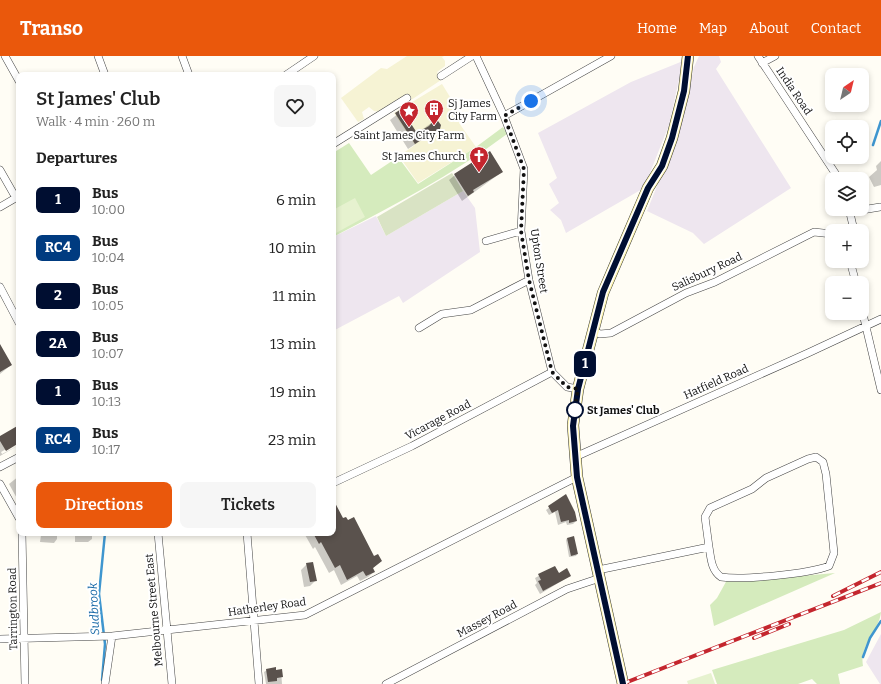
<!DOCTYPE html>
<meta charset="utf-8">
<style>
body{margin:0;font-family:Bitter,serif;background:#f6f6f6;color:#222;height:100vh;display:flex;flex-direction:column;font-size:15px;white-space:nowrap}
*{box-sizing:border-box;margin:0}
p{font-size:13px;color:#767676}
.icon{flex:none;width:22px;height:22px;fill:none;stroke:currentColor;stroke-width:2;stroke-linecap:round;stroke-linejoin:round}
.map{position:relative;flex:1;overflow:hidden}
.drawer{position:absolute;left:16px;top:16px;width:320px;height:464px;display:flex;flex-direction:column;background:#fff;border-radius:8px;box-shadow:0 2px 6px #0003}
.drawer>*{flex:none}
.badge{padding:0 8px;border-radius:6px;font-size:14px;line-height:26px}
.needle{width:26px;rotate:35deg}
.buttons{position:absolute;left:825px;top:12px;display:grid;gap:8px}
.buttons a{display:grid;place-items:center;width:44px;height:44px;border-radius:8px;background:#fff;box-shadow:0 2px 6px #0003;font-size:20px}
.you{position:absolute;width:20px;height:20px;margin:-10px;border:3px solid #fff;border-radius:50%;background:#1a73e8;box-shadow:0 0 0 6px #1a73e833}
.map>.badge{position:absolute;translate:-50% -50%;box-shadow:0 0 0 2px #fff}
h2{padding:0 20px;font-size:15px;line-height:36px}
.round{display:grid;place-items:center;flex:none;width:42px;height:42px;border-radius:8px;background:#f6f6f6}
.overview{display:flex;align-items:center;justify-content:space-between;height:68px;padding:0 20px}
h1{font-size:19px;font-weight:600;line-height:30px}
.primary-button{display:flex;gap:8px;margin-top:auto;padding:8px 20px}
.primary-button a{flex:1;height:46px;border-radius:8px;background:#ea580c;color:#fff;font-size:16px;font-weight:600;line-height:46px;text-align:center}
.primary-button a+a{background:#f6f6f6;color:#222}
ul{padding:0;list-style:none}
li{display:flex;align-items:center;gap:12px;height:48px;padding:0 20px}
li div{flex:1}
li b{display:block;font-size:15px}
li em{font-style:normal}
li .badge{min-width:44px;font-weight:700;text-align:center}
header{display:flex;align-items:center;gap:24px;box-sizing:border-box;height:56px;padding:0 20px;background:#ea580c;color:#fff}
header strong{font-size:19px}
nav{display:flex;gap:22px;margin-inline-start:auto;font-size:14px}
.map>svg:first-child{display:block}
.industrial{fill:#eee6ef}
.farmland{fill:#f6f3d4}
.green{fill:#d5ebbd}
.cemetery{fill:#d9e3c4}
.pitch{fill:#e6f2cf}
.shadow{fill:#0003}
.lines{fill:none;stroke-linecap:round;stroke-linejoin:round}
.stream{stroke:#3f96cf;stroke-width:2.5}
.building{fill:#5a524d}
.minor-casing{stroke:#444;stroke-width:8}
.secondary-casing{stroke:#333;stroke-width:12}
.minor{stroke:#fff;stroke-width:7}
.secondary{stroke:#fff6b0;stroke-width:11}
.rail-casing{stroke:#c4262e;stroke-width:4}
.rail{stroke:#fff;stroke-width:2.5;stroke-dasharray:8;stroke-linecap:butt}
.line-casing{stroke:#fff;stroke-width:9}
.line{stroke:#000e31;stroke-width:6}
.walk{stroke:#111;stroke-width:4;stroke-dasharray:0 7.2}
.stop-dot{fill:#fff;stroke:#000e31;stroke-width:2}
.labels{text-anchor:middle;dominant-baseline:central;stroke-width:4;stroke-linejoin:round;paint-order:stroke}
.street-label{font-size:11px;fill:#111;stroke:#fff}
.poi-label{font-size:11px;fill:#111;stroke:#fff;text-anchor:start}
.stop-label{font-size:11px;font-weight:bold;fill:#111;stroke:#fff;text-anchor:start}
.water-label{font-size:12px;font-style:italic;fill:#1768a6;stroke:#fff}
</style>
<header>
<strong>Transo</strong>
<nav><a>Home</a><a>Map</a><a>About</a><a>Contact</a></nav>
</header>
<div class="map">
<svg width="881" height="628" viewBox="0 0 881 628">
<rect width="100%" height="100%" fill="#fffdf5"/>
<path class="industrial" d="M699,0H719L721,6L716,13L791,132L704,188L693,177L647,155L679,75L694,11Z
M683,5L669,69L644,132L566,177L561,164L550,154L559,147L549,128L557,122L538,77L631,26Z
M463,135L475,152L480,196L403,247L399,240L333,275V181L376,160L386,180Z
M881,578V628H880L866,606Z"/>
<path class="farmland" d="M407,0H444L442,1L445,5V10L437,16L441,24L411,44L407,38L379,56L374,55L369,51L362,56L364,63L358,66L341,42L381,12L387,13Z
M442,28L458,54L459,67L476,91L418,127L399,100L415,89L394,57Z"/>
<path class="green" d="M503,71L507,78C452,119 393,150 333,181V97L349,87L371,119L398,101L418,128L476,91Z
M835,517L714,570L710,549L717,542L727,524H757Z
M881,556C879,576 859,588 863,610L838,618L840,628H817L812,623L798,628H717L712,614L844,574Z"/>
<path class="cemetery" d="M452,117L463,135L386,180L377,161Z"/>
<path class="pitch" d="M355,142L365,161L336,177L333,173V154Z
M711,617L715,628H688L687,625Z"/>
<path class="shadow" d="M403,54L404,60L416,78L434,65L439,73L430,81H426L408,93L390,64Z
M881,105V129L874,131L869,121L877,114L876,110Z
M502,116L462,145L449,124L455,119Z
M0,290L11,309L0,318Z
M19,371V386L1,396L2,398L19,389L0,400V382Z
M19,420V446L9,428Z
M565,440L576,465L573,468L567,469L566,466L558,469L555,456L549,459L546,454Z
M333,450L374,501L380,505L372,513L374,516L368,521L360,525L357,520L341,529L334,514L329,517L315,491L313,493L304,477H333Z
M43,477H57V483L54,487L40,486L41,479Z
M77,477H92V483L88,486H75V479Z
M567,482L577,498L576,500L569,501L566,484Z
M307,508L316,524L310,530L304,531L301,514Z
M555,511L559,518L570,520L540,538L535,529L537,527L535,522Z
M267,614H281L282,628H266L264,616Z"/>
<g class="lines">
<path class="stream" d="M873,89L881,65
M863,601L870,582L881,565
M102,624L105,588L99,538L105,477"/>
</g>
<path class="building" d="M403,52L407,59L406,60L417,77L429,70L434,64L438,65L441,69L440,73L437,76H433L415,88L395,57Z
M490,95L503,116L473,134L474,136L468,140L454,118Z
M0,288L12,309L0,316Z
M19,369V387L6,395L0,385V380Z
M566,438L575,456L577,465L569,467V464L561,466L558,454L552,457L548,450Z
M333,443L343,462L346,461L348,464L354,461L374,500L378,498L382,505L373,512L375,516L366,520L363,515L347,524L340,509L335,512L321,486L319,488L313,477H333Z
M574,480L578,498L571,500L567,482Z
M313,506L317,525L310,526L306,507Z
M555,510L559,517L567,512L571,520L543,535L538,525L541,524L538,518Z
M276,611V614L282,613L283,621L277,622V625L268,626L266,613Z"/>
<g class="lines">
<defs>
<path id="minor" d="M5,0L19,25
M98,0L105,19
M182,0L189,19
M476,0L504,60L524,113L521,175L529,224L552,316L567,331L578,333
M758,0L839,123
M762,7L775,0
M286,19L314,0
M441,20L472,0
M504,60L611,0
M333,88L407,42
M0,114L16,142
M0,151L19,140
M849,153L853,170
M850,156L880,151
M486,185L521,175
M850,205L856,227
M0,231L19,267
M862,254L881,334
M419,272L442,258L471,254L529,224
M593,275L600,278L611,277L686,237L715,226L814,176L832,178
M575,401L808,297L881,263
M0,411L19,401
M333,427L412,390L552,316
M0,428L19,462
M22,477L25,628
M158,477L172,628
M247,477L259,628
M598,514L709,491L705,461L710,452L752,433L766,422L808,403L816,401L823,406L826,418L834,497L829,510C807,518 745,524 721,521C711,514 711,502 709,491
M0,583L112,580L305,559L577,421
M105,628L112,580
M386,628L567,533L600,522"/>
<path id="secondary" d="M623,628L577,421L573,369L578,333L603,237L648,132L662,110L672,82L684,35L688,0"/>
</defs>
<use href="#minor" class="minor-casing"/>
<use href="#secondary" class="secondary-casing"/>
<use href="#minor" class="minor"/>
<use href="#secondary" class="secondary"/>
<defs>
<path id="rail" d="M833,540L881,516
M754,582L789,568
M622,628L881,527"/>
</defs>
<use href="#rail" class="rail-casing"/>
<use href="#rail" class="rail"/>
</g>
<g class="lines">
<defs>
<path id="line" d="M623,628L577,421L573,370L578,333L603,236L648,132L662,110L672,82L684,35L688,0"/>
</defs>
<use href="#line" class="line-casing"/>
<use href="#line" class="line"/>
<path class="walk" d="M531,45L504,60L524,113L521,175L529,224L552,316L567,331L578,333L574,357L575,354"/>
</g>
<defs>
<symbol id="building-pin" viewBox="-11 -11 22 30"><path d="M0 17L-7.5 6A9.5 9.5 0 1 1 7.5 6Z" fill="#c4262e" stroke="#fff"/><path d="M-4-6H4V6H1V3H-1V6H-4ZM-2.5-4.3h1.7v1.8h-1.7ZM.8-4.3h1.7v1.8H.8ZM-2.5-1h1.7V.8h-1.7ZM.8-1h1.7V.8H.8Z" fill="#fff"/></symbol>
<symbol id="sight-pin" viewBox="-11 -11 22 30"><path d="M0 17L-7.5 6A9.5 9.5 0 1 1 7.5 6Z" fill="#c4262e" stroke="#fff"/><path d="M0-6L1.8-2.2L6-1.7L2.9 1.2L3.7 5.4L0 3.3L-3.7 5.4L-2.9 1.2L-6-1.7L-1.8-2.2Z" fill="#fff"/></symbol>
<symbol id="church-pin" viewBox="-11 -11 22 30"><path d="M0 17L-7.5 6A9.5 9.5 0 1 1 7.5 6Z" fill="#c4262e" stroke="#fff"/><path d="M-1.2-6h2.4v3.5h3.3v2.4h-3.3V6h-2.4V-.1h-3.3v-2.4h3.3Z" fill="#fff"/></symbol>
</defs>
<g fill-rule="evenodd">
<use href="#building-pin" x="423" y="42" width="22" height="30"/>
<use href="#sight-pin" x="398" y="44" width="22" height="30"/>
<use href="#church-pin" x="468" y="89" width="22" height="30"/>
</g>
<circle class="stop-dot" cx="575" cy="354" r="8"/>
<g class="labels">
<g class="street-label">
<text transform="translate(794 35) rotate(56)">India Road</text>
<text transform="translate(539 205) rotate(81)">Upton Street</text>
<text transform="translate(707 216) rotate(-25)">Salisbury Road</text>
<text transform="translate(716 326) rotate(-24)">Hatfield Road</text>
<text transform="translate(438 364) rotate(-28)">Vicarage Road</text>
<text transform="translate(267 551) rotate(-8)">Hatherley Road</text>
<text transform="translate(13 553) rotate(-91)">Tarrington Road</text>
<text transform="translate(154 554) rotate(-95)">Melbourne Street East</text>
<text transform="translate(487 563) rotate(-28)">Massey Road</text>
</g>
<g class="poi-label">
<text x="448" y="47">Sj James<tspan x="448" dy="13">City Farm</tspan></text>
<text x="409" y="79" text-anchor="middle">Saint James City Farm</text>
<text x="465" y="100" text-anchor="end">St James Church</text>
</g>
<g class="stop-label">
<text x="587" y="354">St James' Club</text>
</g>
<g class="water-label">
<text transform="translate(94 553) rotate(-93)">Sudbrook</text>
</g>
</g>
</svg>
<div class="buttons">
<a><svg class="needle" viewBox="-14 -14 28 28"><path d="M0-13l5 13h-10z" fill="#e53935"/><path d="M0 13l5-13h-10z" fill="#767676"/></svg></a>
<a><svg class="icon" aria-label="locate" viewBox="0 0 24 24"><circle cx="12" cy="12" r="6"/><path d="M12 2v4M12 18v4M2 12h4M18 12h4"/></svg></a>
<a><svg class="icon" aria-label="layers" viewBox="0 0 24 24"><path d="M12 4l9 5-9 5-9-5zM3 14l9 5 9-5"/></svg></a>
<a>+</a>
<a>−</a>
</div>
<div class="you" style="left:531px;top:45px"></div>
<b class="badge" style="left:585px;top:308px;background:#000e31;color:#fff">1</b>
<section class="drawer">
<div class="overview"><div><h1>St James' Club</h1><p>Walk · 4 min · 260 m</p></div><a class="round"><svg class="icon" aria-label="heart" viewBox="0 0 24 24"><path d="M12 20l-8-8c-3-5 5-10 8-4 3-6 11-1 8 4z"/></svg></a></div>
<h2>Departures</h2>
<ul>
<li><span class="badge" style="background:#000e31;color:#fff">1</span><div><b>Bus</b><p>10:00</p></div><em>6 min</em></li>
<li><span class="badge" style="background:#003b80;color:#fff">RC4</span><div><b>Bus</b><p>10:04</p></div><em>10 min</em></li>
<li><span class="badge" style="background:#000e31;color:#fff">2</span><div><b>Bus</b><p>10:05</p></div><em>11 min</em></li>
<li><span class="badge" style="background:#000e31;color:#fff">2A</span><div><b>Bus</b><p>10:07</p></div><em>13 min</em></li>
<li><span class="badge" style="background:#000e31;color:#fff">1</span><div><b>Bus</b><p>10:13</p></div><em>19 min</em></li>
<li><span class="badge" style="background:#003b80;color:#fff">RC4</span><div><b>Bus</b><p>10:17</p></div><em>23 min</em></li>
</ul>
<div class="primary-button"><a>Directions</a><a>Tickets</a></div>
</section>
</div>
